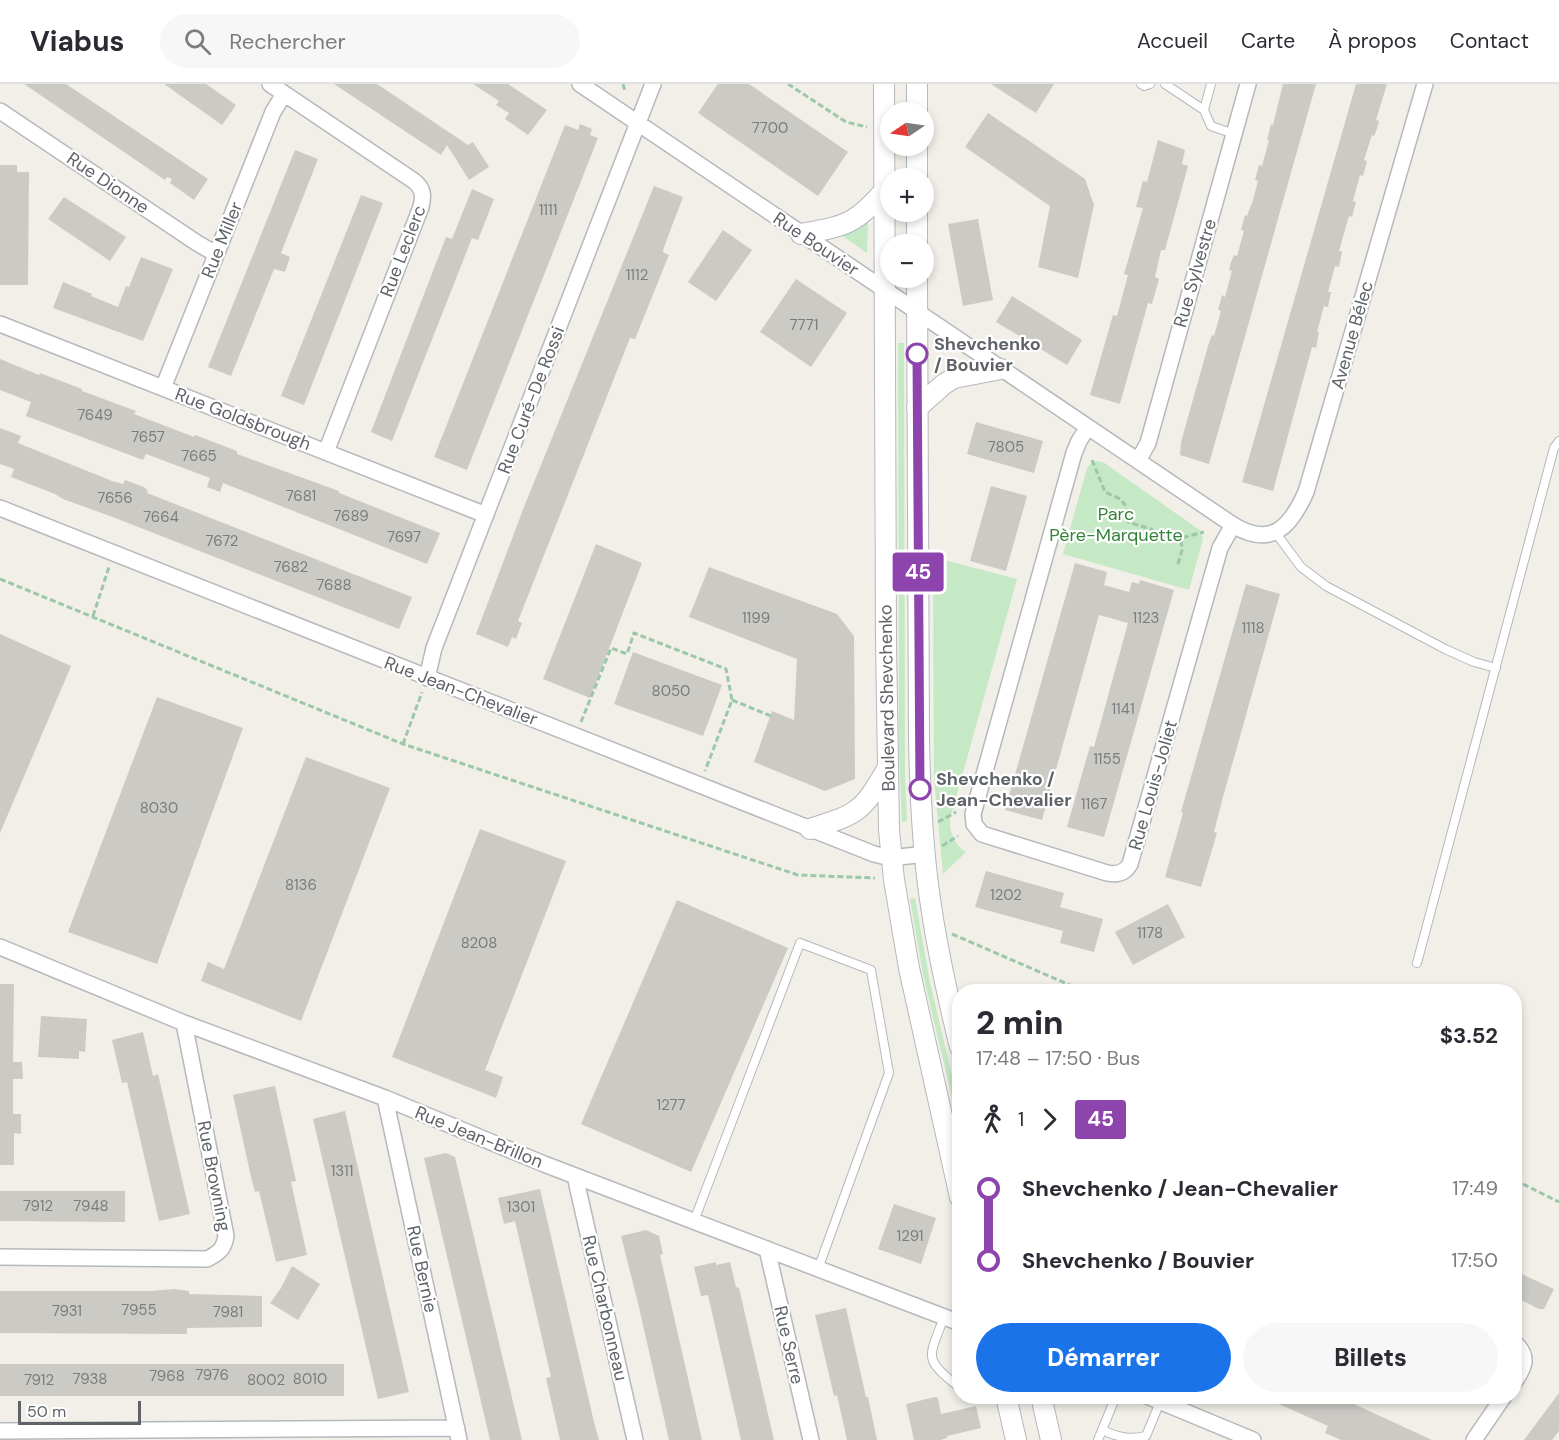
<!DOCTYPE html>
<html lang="fr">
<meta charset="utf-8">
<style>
body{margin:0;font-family:"DM Sans",sans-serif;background:#f7f7f7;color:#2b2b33;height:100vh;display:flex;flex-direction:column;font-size:22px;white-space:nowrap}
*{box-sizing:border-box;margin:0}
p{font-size:20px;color:#7c7c81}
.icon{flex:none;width:33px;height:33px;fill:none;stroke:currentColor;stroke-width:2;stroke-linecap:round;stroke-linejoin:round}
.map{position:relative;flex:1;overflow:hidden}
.panel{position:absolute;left:952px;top:900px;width:570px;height:420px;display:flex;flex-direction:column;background:#fff;border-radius:24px;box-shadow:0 3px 9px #0003}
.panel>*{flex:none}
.badge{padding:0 12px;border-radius:4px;font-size:21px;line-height:39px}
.needle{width:39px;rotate:257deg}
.fabs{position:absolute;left:880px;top:18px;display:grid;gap:12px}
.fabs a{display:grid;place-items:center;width:54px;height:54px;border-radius:50%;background:#fff;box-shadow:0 3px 9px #0003;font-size:30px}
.scale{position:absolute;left:18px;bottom:15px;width:123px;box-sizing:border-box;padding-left:6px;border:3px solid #5f6368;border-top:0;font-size:16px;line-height:21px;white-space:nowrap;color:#5f6368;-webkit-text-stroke:4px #fff;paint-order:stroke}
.map>.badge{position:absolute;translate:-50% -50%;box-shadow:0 0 0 3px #fff}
.legs{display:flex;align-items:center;gap:9px;height:66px;padding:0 24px;font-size:20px}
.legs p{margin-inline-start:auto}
.overview{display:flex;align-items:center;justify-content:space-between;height:102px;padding:0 24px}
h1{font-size:33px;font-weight:800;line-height:45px}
.cta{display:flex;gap:12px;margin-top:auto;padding:12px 24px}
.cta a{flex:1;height:69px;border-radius:36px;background:#1a73e8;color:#fff;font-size:24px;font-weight:800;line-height:69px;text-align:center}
.cta a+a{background:#f7f7f7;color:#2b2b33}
ul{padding:0 24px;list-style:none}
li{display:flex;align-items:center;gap:21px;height:72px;font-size:22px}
li i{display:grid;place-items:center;width:9px;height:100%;margin:0 8px;background:currentColor}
li i::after{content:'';width:15px;height:15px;margin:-8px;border:4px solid;border-radius:50%;background:#fff}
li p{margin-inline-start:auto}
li:first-child i{background:linear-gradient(#0000 50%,currentColor 0)}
li:last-child i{background:linear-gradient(currentColor 50%,#0000 0)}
header{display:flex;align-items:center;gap:36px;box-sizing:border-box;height:84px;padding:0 30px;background:#fff;border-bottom:2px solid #e1e1e2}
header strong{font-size:28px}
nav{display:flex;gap:33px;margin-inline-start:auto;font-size:21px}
.search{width:420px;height:54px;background:#f7f7f7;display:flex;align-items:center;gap:15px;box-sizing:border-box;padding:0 21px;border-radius:33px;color:#7c7c81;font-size:22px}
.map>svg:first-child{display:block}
.green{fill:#c5e8c5}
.building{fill:#cccac5}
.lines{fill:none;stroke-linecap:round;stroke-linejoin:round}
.service-casing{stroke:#b5b8bc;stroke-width:10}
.minor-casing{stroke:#b5b8bc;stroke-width:18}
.tertiary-casing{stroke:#b5b8bc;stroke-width:22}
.path{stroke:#9cc7a9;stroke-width:3;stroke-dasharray:6 3;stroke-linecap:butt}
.service{stroke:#fff;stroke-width:8}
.minor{stroke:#fff;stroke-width:15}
.tertiary{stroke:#fff;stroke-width:20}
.line-1-casing{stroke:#fff;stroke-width:14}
.line-1{stroke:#8e44ad;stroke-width:9}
.stop-1-dot{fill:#fff;stroke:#8e44ad;stroke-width:3}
.labels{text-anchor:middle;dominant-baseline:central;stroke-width:4.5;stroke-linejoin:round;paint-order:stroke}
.number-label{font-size:15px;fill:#7a7d7f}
.street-label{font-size:18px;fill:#5f6368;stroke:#fff}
.stop-label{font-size:18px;font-weight:bold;fill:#5f6368;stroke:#fff;text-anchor:start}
.park-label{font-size:18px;fill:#348238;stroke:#fff}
</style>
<header>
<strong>Viabus</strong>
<div class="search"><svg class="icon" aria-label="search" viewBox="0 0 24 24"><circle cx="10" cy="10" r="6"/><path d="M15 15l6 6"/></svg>Rechercher</div>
<nav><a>Accueil</a><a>Carte</a><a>À propos</a><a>Contact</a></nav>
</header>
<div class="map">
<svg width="1559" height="1356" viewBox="0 0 1559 1356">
<rect width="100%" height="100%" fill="#f1efe8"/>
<path class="green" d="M867,137L868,141L867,169L841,151Z
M898,259H904L905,688L907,737L902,738L899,665Z
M1096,377L1103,378L1201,447L1203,455L1189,506L1063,470L1087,384L1092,378Z
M933,473L1017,495L950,735C949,748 955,762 966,768L943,790L934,694Z
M915,814L930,898L960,1026V1049L923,890L910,815Z"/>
<path class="building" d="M24,0H66L208,95L194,116L170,99L172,95L167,93L165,96Z
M164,0H206L236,21L222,41Z
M334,0H377L468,61L473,58L489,83L469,96L447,61L441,71Z
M473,0H508L547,26L528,51L505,35L509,29L496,21L499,17Z
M718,0H749L848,68L818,112L698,29Z
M991,0H1054L1036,29Z
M1283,0H1316L1209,380L1180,371L1181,358L1208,262L1212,251L1214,252L1221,227L1218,226L1220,219L1222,211L1225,213L1232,187L1229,186L1231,178L1234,171L1237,172L1244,147L1241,146L1245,131L1247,132L1253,116L1258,97L1255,96L1259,81L1262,82L1269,56H1267L1271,40L1273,41Z
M1356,0H1387L1376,36L1379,37L1377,45L1374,52L1372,51L1364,76L1367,77L1363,92L1360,91L1353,117L1356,118L1352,133L1349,132L1339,167H1342L1339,183L1335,182L1328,208H1331L1328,223L1324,222L1317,248H1319L1316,264L1312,263L1273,407L1242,398Z
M988,29L1085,95L1094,121L1078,194L1038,183L1050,122L965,63Z
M580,40L592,45L590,51L598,54L467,386L434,373L565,41L578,46Z
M1158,56L1185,66L1182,80L1188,82L1165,166H1161L1155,193L1159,195L1152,220L1148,219L1120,320L1090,311L1113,231L1117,232L1128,191L1124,190L1143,124L1136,123L1143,97L1147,98Z
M295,66L318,75L281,169L290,173L285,188L274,185L231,292L208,283Z
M0,81H17V88H29L28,201H0Z
M654,102L683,113L664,163L663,168L669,171L635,255L630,254L518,537L522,539L516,555L512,553L508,563L476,550L524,423Z
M472,105L494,115L478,156L472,154L392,357L371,348L446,153L452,155Z
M361,111L383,119L304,321L281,312Z
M64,113L126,153L110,177L48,135Z
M978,135L993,216L963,222L948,140Z
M723,146L752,166L716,217L688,198Z
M141,173L173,185L143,257L53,224L63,198L92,210L91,212L118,223L126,202L129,203Z
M796,195L847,229L811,283L760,248Z
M1012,212L1082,256L1067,281L996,238Z
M0,275L39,291L40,289L82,305V307L136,327L134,330L194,353L195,351L237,367V370L339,407V409L440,449L427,480L223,399L220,408L207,403L210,394L146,370L143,376L26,332L31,318L0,306Z
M976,338L1043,357L1034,389L967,370Z
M0,344L21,352L18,359L60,376L112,397L123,400L125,396L144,403L148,407L147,409L412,513L399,545L110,432L63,415L55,410L11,393L14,385L0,380Z
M991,402L1027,412L1006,487L970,477Z
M596,460L642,479L590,614L543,595Z
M1075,479L1107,488L1104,501L1129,508L1132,498L1139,500L1140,496L1174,506L1104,753L1067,743L1090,662L1094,663L1128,539L1099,531L1042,736L1005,726Z
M709,483L837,530L854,552L855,695L825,707L754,678L772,627L794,636L797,575L689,533Z
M1246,500L1280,510L1223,713L1214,748L1217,749L1201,803L1165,793L1183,729L1181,728Z
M0,550L71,582L0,749Z
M633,568L722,601L703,652L614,620Z
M157,613L243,644L157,880L68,848Z
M306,673L390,704L301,937L201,897L208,878L224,885Z
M480,745L566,777L485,986L503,993L496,1014L392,973Z
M986,787L1064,809L1060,823L1103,835L1094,868L1060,859L1063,847L975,823Z
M677,816L788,864L691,1088L581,1040Z
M1168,820L1185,853L1133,881L1115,848Z
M0,900H14L13,978H22L23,995H13V1030H21V1050L14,1049V1081H0Z
M41,932L87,935L85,968L79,967V975L38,973Z
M143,948L153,992L158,990L190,1130L159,1137L127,998L122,999L112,956Z
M275,1002L296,1097L291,1098L307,1171L276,1178L259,1107L255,1108L251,1093L233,1011Z
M345,1027L409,1308L378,1315L313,1035Z
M446,1069L455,1073L522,1356H490L424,1074Z
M540,1105L594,1338L599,1356H560L546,1294L551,1293L515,1137L504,1140L498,1114Z
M0,1107H125V1138L0,1137Z
M894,1120L936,1134L921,1180L878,1165Z
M646,1146L659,1152L663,1170L660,1171L702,1356H669L638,1219L621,1152Z
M716,1178V1181L730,1178L736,1203L739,1204L774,1356H741L708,1211L701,1212L694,1183Z
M292,1182L320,1200L298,1236L270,1219L281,1204Z
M1515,1187L1554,1205L1544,1225H1539L1515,1213Z
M174,1205L189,1207V1210L262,1212V1243L187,1244V1250L0,1249V1207H152Z
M846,1224L866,1313H868L877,1356H847L837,1311L834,1312L815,1231Z
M0,1280H344V1312H0Z
M1559,1309V1347L1552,1356H1524Z
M1261,1312H1328L1340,1317L1341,1314L1432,1356H1341L1325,1349L1328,1342Z
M935,1313L938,1314L941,1330L976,1322L981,1344L947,1352V1354L940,1356H914L906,1320Z"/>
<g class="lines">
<defs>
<path id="service" d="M1141,0L1144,2L1150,0
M1165,0L1204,26L1211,0
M1204,26L1211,42L1234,50
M1275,448L1301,483L1326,502L1445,565L1474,578L1496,584
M1417,879L1554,364L1559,357
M694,1137L800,859L871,886L889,989L818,1185
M944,1233C928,1276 923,1274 960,1304
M1102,1346C1118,1353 1129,1356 1146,1352L1160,1318
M1098,1356L1116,1312"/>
<path id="minor" d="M270,0L414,97C423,104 424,111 421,123L326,368
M580,0L1233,441C1271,464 1290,444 1306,408L1425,0
M0,27L197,159L216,170
M0,240L486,431
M163,304L273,28L284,10
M1088,343L1079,357L1074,369L973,730L974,740L982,750L1107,789C1117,791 1125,789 1130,780L1220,464L1233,441
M1138,377L1148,359L1248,0
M0,424L874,770L891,774L925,770
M427,594L434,564L653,0
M0,863L184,939L385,1014L544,1080L960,1239
M385,1014L459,1356
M575,1092L635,1356
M767,1165L811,1356
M0,1173L207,1175C219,1169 224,1165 226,1152L184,939
M1515,1259C1529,1272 1525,1283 1515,1297
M1147,1312L1253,1356
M0,1347L457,1344
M1474,1356L1504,1312"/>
<path id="tertiary" d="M884,0L886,557L889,746L894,796L909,884L960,1113
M917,0V28
M917,62V94
M801,150C845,142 855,141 885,106
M917,160V128
M917,194L919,655C920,709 922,762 930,815C937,865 948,914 960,963
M917,324L944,300L954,294L1001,285
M810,745C857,730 862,729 887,685
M1006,1312L1016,1356
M1041,1312L1051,1356"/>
</defs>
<use href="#service" class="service-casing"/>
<use href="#minor" class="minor-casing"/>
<use href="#tertiary" class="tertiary-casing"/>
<path class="path" d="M623,0L625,7
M788,0L846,38L867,43
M1092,376L1105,408L1120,415L1126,422L1128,438L1151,445L1162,453L1181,454L1204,448
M1178,480L1182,466L1181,454
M0,495L403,660L798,791L875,794
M93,532L109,483
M732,616L771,632
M581,638L611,564L627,570L634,549L726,585L732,616L705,687
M403,660L422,608
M938,738L956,728
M942,762L958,752
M952,850L1086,908
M1515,1096L1559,1118"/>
<use href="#service" class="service"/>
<use href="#minor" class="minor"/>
<use href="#tertiary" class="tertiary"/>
</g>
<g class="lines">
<defs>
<path id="line-1" d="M917,270L920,705"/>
</defs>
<use href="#line-1" class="line-1-casing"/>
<use href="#line-1" class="line-1"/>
</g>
<g class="stop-1-dot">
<circle cx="917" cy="270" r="10"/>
<circle cx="920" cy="705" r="10"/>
</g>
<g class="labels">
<g class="number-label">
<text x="770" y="44">7700</text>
<text x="548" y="126">1111</text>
<text x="637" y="191">1112</text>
<text x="804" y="241">7771</text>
<text x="95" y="331">7649</text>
<text x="148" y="353">7657</text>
<text x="1006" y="363">7805</text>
<text x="199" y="372">7665</text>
<text x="301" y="412">7681</text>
<text x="115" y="414">7656</text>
<text x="351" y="432">7689</text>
<text x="161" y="433">7664</text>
<text x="404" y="453">7697</text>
<text x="222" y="457">7672</text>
<text x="291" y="483">7682</text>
<text x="334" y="501">7688</text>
<text x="756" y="534">1199</text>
<text x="1146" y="534">1123</text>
<text x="1253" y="544">1118</text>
<text x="671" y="607">8050</text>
<text x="1123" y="625">1141</text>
<text x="1107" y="675">1155</text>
<text x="1094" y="720">1167</text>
<text x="159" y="724">8030</text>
<text x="301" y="801">8136</text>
<text x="1006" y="811">1202</text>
<text x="1150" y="849">1178</text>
<text x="479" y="859">8208</text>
<text x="671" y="1021">1277</text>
<text x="342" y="1087">1311</text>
<text x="38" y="1122">7912</text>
<text x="91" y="1122">7948</text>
<text x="521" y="1123">1301</text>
<text x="910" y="1152">1291</text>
<text x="139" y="1226">7955</text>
<text x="67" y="1227">7931</text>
<text x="228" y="1228">7981</text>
<text x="212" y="1291">7976</text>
<text x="167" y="1292">7968</text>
<text x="90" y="1295">7938</text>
<text x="310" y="1295">8010</text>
<text x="39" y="1296">7912</text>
<text x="266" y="1296">8002</text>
</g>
<g class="street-label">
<text transform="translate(108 99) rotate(34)">Rue Dionne</text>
<text transform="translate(222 156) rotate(-68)">Rue Miller</text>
<text transform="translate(816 160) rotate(34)">Rue Bouvier</text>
<text transform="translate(403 167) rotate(-69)">Rue Leclerc</text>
<text transform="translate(1195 189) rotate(-74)">Rue Sylvestre</text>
<text transform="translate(1352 251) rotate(-74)">Avenue Bélec</text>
<text transform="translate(531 316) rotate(-69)">Rue Curé-De Rossi</text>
<text transform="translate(243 335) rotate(21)">Rue Goldsbrough</text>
<text transform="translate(461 607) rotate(21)">Rue Jean-Chevalier</text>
<text transform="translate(887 614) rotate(-91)">Boulevard Shevchenko</text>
<text transform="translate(1153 701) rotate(-74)">Rue Louis-Joliet</text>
<text transform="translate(479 1053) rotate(22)">Rue Jean-Brillon</text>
<text transform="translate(214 1092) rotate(79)">Rue Browning</text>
<text transform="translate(422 1185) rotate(78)">Rue Bernie</text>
<text transform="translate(605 1224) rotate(77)">Rue Charbonneau</text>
<text transform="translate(789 1261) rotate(77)">Rue Serre</text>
</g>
<g class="stop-label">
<text x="934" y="260">Shevchenko<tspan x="934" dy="21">/ Bouvier</tspan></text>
<text x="936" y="695">Shevchenko /<tspan x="936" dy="21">Jean-Chevalier</tspan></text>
</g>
<g class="park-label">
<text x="1116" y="430">Parc<tspan x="1116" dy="21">Père-Marquette</tspan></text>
</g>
</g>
</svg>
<div class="fabs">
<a><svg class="needle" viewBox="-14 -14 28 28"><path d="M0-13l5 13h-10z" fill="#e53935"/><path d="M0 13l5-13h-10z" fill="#7c7c81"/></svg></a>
<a>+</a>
<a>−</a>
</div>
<div class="scale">50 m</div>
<b class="badge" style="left:918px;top:488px;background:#8e44ad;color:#fff">45</b>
<section class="panel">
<div class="overview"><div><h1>2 min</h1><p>17:48 – 17:50 · Bus</p></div><b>$3.52</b></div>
<div class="legs"><svg class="icon" aria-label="walk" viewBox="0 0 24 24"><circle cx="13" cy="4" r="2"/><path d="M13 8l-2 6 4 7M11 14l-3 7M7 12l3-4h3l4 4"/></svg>1<svg class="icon" aria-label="forward" viewBox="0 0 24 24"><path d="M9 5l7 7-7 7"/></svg><b class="badge" style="background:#8e44ad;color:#fff">45</b></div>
<ul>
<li><i style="color:#8e44ad"></i><b>Shevchenko / Jean-Chevalier</b><p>17:49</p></li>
<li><i style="color:#8e44ad"></i><b>Shevchenko / Bouvier</b><p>17:50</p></li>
</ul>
<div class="cta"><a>Démarrer</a><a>Billets</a></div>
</section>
</div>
